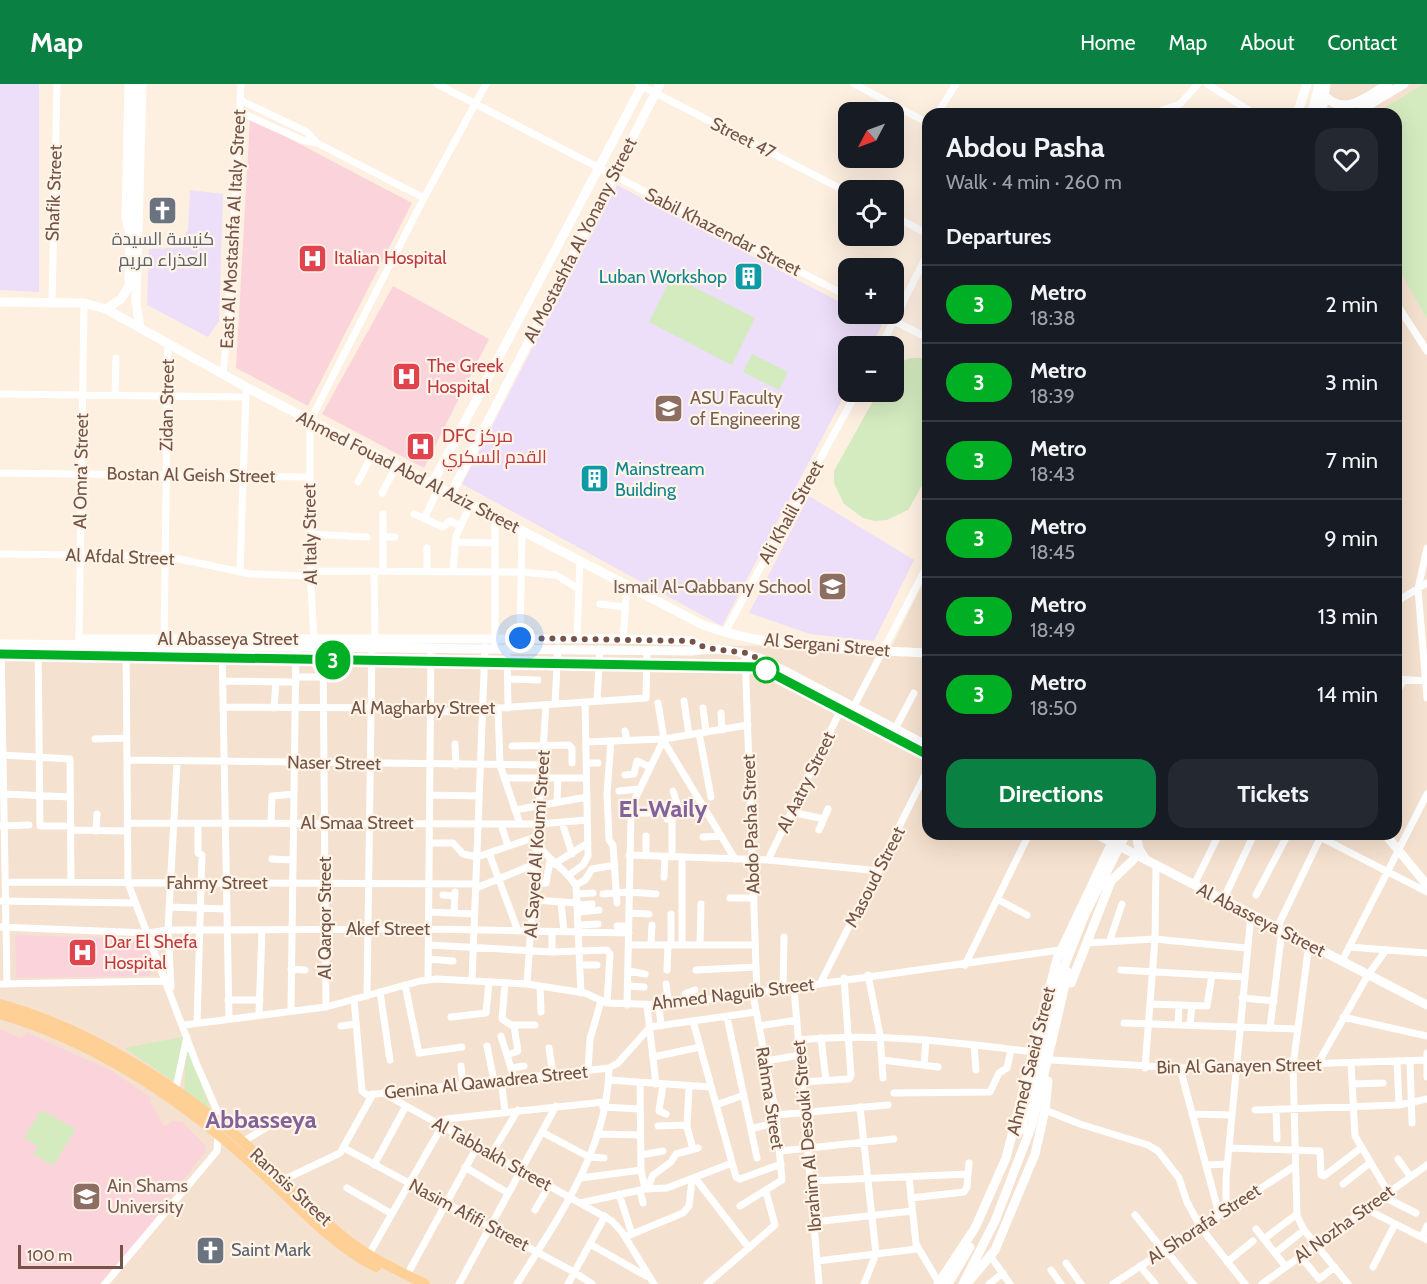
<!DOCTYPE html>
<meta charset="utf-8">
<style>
body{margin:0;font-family:Cabin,Cairo,sans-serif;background:#242831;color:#f1f3f6;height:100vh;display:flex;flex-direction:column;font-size:22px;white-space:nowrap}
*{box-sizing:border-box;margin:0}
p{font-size:20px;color:#9ea1a6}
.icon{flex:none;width:33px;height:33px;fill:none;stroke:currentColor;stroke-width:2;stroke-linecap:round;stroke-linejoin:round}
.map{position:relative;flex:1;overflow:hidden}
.side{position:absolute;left:922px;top:24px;width:480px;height:732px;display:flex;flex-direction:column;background:#171b24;border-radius:18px;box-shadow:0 6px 24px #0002}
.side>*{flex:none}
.badge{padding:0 12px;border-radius:20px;font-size:21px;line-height:39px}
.needle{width:39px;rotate:229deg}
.buttons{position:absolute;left:838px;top:18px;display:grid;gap:12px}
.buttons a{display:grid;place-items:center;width:66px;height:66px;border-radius:12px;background:#171b24;box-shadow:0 6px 24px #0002;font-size:30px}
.scale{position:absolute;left:18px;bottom:15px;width:105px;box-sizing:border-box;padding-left:6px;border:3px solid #755447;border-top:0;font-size:16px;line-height:21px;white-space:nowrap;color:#755447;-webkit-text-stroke:4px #fff4e8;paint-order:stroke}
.you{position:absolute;width:30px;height:30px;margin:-15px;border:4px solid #fff;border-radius:50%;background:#1a73e8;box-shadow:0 0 0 9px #1a73e833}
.map>.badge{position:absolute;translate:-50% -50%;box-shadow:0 0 0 3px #fff}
h2{padding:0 24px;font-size:22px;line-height:54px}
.round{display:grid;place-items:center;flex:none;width:63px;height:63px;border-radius:18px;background:#242831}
.summary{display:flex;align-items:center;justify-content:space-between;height:102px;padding:0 24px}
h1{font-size:28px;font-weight:800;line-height:45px}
.cta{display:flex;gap:12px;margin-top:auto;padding:12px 24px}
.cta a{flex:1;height:69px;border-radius:18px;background:#0b8043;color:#fff;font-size:24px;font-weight:800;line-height:69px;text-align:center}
.cta a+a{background:#242831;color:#f1f3f6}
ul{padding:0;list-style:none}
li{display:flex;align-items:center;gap:18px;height:78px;padding:0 24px;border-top:2px solid #363941}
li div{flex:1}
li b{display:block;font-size:22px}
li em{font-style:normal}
li .badge{min-width:66px;font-weight:700;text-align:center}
header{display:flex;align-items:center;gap:36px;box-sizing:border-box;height:84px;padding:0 30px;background:#0b8043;color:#fff}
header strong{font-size:28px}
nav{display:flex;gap:33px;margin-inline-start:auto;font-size:21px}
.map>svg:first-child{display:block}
.residential{fill:#f5e1cf}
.education{fill:#eddef9}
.medical{fill:#fbd4db}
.green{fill:#d4ebbf}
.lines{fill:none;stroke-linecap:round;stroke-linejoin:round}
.street{stroke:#fff;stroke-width:7}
.secondary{stroke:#fff;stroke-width:9}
.primary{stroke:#fed096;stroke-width:10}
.line-casing{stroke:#fff;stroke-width:14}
.line{stroke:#00af23;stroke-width:9}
.walk{stroke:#755447;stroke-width:6;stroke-dasharray:0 10.8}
.stop-dot{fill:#fff;stroke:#00af23;stroke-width:3}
.labels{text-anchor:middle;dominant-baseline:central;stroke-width:4.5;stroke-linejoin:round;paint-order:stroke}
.street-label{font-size:18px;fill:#755447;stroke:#fff4e8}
.worship-label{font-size:18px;fill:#5b616d;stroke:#fff4e8}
.health-label{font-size:18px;fill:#be3a42;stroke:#fff4e8;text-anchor:start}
.culture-label{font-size:18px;fill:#0d838f;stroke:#fff4e8;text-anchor:end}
.education-label{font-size:18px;fill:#785e54;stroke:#fff4e8;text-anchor:start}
.district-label{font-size:24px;font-weight:bold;fill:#826299;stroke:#fff4e8}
</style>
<header>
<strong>Map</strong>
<nav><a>Home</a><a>Map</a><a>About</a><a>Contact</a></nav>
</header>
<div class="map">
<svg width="1427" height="1200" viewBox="0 0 1427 1200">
<rect width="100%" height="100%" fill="#fdf0e1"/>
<path class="residential" d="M1323,0H1427V1200H0V560L328,561L509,558L891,564L928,489V750H1396V30H1317Z"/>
<path class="education" d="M0,0H39V208L0,206Z
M617,101L849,223V230H861L882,241L871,262H849V303L722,542L462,400Z
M190,106L223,110L219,237L208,253L147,221L149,165L174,164L188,146Z
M809,412L914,476L874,557L810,550L749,529Z"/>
<path class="medical" d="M250,34L412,119L308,322L236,284Z
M393,202L489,255L424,384L322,330Z
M15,851L147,855L156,882L149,892L16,894Z
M0,945L21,954L28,949L112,987L152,1014L150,1016L164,1043L172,1037L182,1038L206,1062L204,1069L140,1154L99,1200H0Z"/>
<path class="green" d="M1424,0H1427V235L1397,182L1396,30H1374Z
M672,192L755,234L732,281L649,238Z
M752,270L788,288L779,306L743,288Z
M910,274H928V391L908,426L887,436L875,437L863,434L844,420L834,399V387L878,308H894V281Z
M183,953L174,998L124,964Z
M186,958L213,1032L184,1013Z
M41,1026L76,1045L53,1082L33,1070L38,1062L24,1054Z"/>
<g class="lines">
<path class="street" d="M437,0L849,213
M638,0L849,109
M854,0L928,39
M1207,0L1255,30
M240,16L307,48L317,59
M240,28L302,56L317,59L424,114
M937,30L956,0
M1151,30L1180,20L1198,0
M894,132L928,150
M128,147L125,134L128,0
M52,218L57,0
M1396,219L1427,267
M880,230L928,254
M1396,237L1404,231
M881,262L928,169
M223,290L229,228L241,0
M0,310L246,313
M115,311L116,274
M0,389L309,393
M358,398L373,369
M382,409L397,381
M383,430V487
M414,430L443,443L450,437L459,441
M495,433V563
M424,435L439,403
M310,450L367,453
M383,453H395
M455,458L494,459
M1427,464L1418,505L1427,614
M0,470L165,472L251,490L310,492
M310,487L520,488L556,491L579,505
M374,487L375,555
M427,487V464
M453,487L456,452L471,420
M240,488L246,309
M1396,518L1427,499
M600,520L625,523
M725,548L857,308
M520,554L522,447
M79,555L84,219
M577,555L580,477
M623,555L627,502
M314,557L310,487V337L424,114L486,0
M164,558L168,260
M1,560L7,900
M38,560L40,742H71
M126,562L128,799L197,981L222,1038
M222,562L229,935
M507,563L508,624
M323,564L326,923
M745,569L757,910
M296,593H324
M508,595L538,596
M1396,595L1427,597
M223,597L296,598
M1396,609L1404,596
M597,617L600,565
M684,617L689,651
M555,620L558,564
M223,623L420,624L439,628L646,614L647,566
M274,624L276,598
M498,624L500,681L520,740
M703,624L706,648
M853,624L928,480
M721,629L722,646
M895,645L914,609
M625,647L627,656
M699,649L711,713
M95,655L127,654
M663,656L735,775
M611,657L607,709L609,756L613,761L617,819
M586,658L664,655L748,641
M455,660L456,681
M512,662L569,661L572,664V679
M3,671L70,675L71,798
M127,676L542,681
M586,679H598
M625,691L634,690L637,677L650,683
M504,694H586
M619,707L639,705
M673,707L680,729
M4,710L70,713
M430,711L479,712
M557,717L558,694
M515,726L587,713
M791,728L824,735
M632,729H650
M667,735L669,729L697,724L702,720
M562,738L572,770
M127,739L539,740L587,736
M271,739L272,712L294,710
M501,740L508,762
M0,742L29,741
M71,746L127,747
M819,746L828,725
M96,747L97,730
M1314,750L1427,808
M703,753L721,752
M430,759H453L463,770L477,773L538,752
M538,760C548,777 567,785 576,802L581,909
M489,769L518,847
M629,771L768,776L879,787
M646,772V752
M672,773V737
M682,773V861
M272,775L293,776
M768,776L844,619
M554,780L588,759
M569,791L583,781L588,772L585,618
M664,793L665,772
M5,798L476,800
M534,801L546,799L550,777
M576,801L585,796L592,785L615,781
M1194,801L1219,750
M476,804L535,780
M578,810L593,809
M603,810L629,808L656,810
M443,811L455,812
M1256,811L1288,750
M1225,812L1254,750
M730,814H754
M997,815L1027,831
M533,816L578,819
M0,817L135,819
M561,818L564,848
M578,821L592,820
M169,823L227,825
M429,828L475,830
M579,828L599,826
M454,829L455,808
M629,829L649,830
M671,830V861
M579,841L598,840
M617,842H629
M0,843L148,849L168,846L429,845L629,849
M1277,844L1322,750
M1110,856L1122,820
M1086,859L1155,855L1246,864
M1309,860L1293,982L1297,1132L1304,1146L1348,1200
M429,861L552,868L607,866L610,870L607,919
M629,861H755
M651,861L652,841
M700,861L701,820
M1349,863L1427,869
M552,868V848
M428,875L453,877
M1342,877L1427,710
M581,881H597
M965,881L1029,750
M291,885L305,886
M667,886L668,861
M696,886L756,883
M1121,886L1244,893
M629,887L645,890
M868,891L880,951L883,994
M428,896L431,563
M472,897L485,563
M505,899L502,935L511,941H535
M0,900L166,897
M527,900L546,621
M666,900L669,921
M820,900L928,685
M405,901L419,969L462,963
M540,902L541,928
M628,902L644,903
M171,903L168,846L177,678
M794,904L819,1200
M783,906L784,853
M380,908L390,976
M367,912L372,564
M1242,914L1274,917
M354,915L362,1007L367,1011L609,984L618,979L650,943L756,928
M228,916H260
M686,919L685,910L695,906
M1150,920L1207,922L1212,891
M627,921L631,731L636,713L664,655L658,619
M647,922L656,1000
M659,922L661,942
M291,926L296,564
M259,930L262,846
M451,933L486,929L489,898
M727,933L757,1074
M1343,933L1427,952
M693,937L736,1093L740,1095L781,1080
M197,939L202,771L198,769V740
M1124,939L1297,945
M184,941L326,923L420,897L437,895L527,900L585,909L607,919L669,921L1060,866
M1178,941L1179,921
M1190,941L1192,922
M341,942L356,940
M759,942L797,936
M1270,944L1282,846
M501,952L514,994
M821,954L826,996
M799,956C878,948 955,958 1034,968
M974,961L976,986
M487,962L494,997
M549,964L553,990
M1427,969V993
M507,971L518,967L514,942
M653,973L700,963
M882,976L938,983
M1052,976L1180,984L1427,976
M766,977L800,971
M1397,977L1399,1021
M1410,977L1412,1039
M1351,979L1355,1052L1388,1108
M924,981L926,956
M1317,981L1368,891L1386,866
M461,982L463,1000
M511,984L524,982
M1145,984L1155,855L1156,782
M1180,984L1219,1130
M588,986L590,955L601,917
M501,996L505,1027
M609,996L711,1003
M802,998L849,995L851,992L844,894
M640,999L641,1086L645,1105
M663,1000L659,1027L666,1030
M1352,1000L1383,999
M689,1002L687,1043L693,1065
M175,1008L187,953
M383,1009L612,1137L622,1148L654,1200
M894,1009L990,1008L999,989L1007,984L1011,966
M716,1021L744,1011
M603,1023L640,1025
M860,1023L876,1170L864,1200
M1045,1026L1080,1040L1148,1061L1158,1067L1179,1094L1187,1118L1201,1144L1245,1200
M1255,1026L1399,1021L1427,1015
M1276,1026L1277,1055
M1192,1030L1232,1031
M776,1031L888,1021
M658,1042L687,1041
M751,1045L777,1038
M542,1048L589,1073L604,1074
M597,1050L640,1051
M242,1058L286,1032
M344,1064L574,1188L592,1200
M1229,1064L1320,1067L1321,1091L1324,1092L1361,1064
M780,1067L894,1055
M492,1069L518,1026
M641,1071L663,1067
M1398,1075L1410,1092
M374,1081L406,1022
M1206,1081L1227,1080
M465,1083L508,1109
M909,1093L916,1160L939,1199
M581,1094L641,1086
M695,1094L749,1164
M283,1096L340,1069L373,1010
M810,1097L968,1090
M1343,1100L1370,1079
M347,1104L392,1130
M647,1105L653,1091L671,1078L676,1070L698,1064
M640,1106L643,1119
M619,1110L632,1150
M1382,1112L1416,1129
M911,1114L964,1108L967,1103L969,1079
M580,1119L645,1105L667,1104L732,1079
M740,1122L782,1096L776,1031L753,911
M1364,1124L1427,1156
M535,1126L549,1102
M1226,1126V1095L1251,830
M1135,1131L1163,1166
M814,1138L912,1127
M1256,1145L1286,1183
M625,1153L683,1129L689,1122L692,1096
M1422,1153L1427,1142
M1264,1155L1297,1130
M590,1160L646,1192
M1165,1165L1193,1200
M1275,1169L1304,1146
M369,1170L446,1035L604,1018
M991,1173L1010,1200
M1301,1173L1319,1195L1335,1183
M817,1177L917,1165
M1227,1178L1253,1157
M1066,1179L1081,1200
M1140,1182L1155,1200
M1373,1183L1395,1140
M1051,1186L1061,1200
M407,1191L478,1061
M105,1200L217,1067L218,1052
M459,1200L556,1022
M517,1200C558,1134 608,1065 609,984
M568,1200L605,1132
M707,1200L775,1141L766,1108
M989,1200L1003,1189
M1113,1200L1295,1082
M1262,1200L1427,1081"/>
<path class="secondary" d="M1324,11C1344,34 1368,12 1388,0
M1297,30L1307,0
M1312,30L1319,0
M1322,30L1326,0
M1354,30L1404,0
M0,218L84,219L106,225L246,303L703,541C775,567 853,565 928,569
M106,225L121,215L129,202L133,0
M140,244L136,218L142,0
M432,400L643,0
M451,410L660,0
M85,555H623L691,557L706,564
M0,560L692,567C720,564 734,565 762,575L928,662
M1096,750L1427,921
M1136,750L1139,765L1146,776
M1385,750L1427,801
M1071,899L1111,797L1137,772
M1021,1046L1064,883L1085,830L1126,750
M970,1196L995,1166L1035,1070L1045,1026L1048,997
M938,1200L975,1144L1006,1074L1057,875L1116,750
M948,1200L970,1163
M963,1200L995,1137L1032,1041L1068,888"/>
<path class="primary" d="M0,920C80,942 158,990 223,1041C268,1076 304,1123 350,1158C373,1175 399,1187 425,1200
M0,930C94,958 178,1013 250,1078C290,1113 328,1159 376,1183"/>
</g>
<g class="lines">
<defs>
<path id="line" d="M0,570L760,583L928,671"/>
</defs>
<use href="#line" class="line-casing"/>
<use href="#line" class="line"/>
<path class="walk" d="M520,554L691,557L706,564L746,569L777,583L766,586"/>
</g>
<defs>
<symbol id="church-square" viewBox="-11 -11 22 22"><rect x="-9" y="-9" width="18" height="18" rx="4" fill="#6b7280" stroke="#fff4e8"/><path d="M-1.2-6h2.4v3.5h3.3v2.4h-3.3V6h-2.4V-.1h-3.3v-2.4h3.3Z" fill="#fff"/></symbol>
<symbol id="hospital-square" viewBox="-11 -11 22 22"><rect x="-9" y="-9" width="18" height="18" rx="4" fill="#e0444e" stroke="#fff4e8"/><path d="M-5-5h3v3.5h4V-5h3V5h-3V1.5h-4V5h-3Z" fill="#fff"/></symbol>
<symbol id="building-square" viewBox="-11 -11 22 22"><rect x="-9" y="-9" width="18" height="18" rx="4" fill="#0f9aa8" stroke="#fff4e8"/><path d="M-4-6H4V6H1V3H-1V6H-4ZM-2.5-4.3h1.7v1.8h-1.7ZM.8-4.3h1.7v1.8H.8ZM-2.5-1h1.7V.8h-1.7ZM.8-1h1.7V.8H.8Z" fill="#fff"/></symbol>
<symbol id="university-square" viewBox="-11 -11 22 22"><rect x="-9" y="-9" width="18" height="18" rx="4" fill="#8d6e63" stroke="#fff4e8"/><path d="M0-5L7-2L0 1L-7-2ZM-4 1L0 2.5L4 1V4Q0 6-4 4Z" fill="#fff"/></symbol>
<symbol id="school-square" viewBox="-11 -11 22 22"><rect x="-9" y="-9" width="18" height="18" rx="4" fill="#8d6e63" stroke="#fff4e8"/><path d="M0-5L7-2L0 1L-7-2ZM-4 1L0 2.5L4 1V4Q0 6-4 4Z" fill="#fff"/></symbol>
</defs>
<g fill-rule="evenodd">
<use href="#church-square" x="146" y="110" width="33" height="33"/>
<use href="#hospital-square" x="296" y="158" width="33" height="33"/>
<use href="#building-square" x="732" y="176" width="33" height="33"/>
<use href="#hospital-square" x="390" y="276" width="33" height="33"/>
<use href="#university-square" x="652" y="308" width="33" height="33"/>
<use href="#hospital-square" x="404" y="346" width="33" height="33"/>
<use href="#building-square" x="578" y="378" width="33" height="33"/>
<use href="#school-square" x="816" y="486" width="33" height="33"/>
<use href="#hospital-square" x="66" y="852" width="33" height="33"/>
<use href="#university-square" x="70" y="1096" width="33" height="33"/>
<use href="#church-square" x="194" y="1150" width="33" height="33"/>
</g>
<circle class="stop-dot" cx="766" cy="586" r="12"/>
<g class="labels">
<g class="street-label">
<text transform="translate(743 54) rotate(27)">Street 47</text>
<text transform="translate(54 109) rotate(-88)">Shafik Street</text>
<text transform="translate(233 145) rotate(-87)">East Al Mostashfa Al Italy Street</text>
<text transform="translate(723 148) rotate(27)">Sabil Khazendar Street</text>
<text transform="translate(580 156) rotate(-63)">Al Mostashfa Al Yonany Street</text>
<text transform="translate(167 321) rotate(-89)">Zidan Street</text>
<text transform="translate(81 387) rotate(-89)">Al Omra' Street</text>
<text transform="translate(408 388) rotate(27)">Ahmed Fouad Abd Al Aziz Street</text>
<text transform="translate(191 391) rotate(1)">Bostan Al Geish Street</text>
<text transform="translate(791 428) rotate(-61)">Ali Khalil Street</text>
<text transform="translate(310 450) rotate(-91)">Al Italy Street</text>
<text transform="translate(120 473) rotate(2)">Al Afdal Street</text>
<text x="228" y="555">Al Abasseya Street</text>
<text transform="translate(827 561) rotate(5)">Al Sergani Street</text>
<text x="423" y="624">Al Magharby Street</text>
<text transform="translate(334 679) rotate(1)">Naser Street</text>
<text transform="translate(806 698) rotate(-64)">Al Aatry Street</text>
<text x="357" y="739">Al Smaa Street</text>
<text transform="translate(751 740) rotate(-92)">Abdo Pasha Street</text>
<text transform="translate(537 760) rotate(-86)">Al Sayed Al Koumi Street</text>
<text transform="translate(875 793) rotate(-63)">Masoud Street</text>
<text x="217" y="799">Fahmy Street</text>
<text transform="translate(325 834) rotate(-90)">Al Qarqor Street</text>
<text transform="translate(1261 836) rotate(27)">Al Abasseya Street</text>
<text x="388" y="845">Akef Street</text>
<text transform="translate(733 910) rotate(-7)">Ahmed Naguib Street</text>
<text transform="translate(1031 977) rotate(-76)">Ahmed Saeid Street</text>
<text transform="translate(1239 982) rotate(-1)">Bin Al Ganayen Street</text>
<text transform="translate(486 998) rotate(-6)">Genina Al Qawadrea Street</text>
<text transform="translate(770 1014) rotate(81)">Rahma Street</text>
<text transform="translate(807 1052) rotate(-95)">Ibrahim Al Desouki Street</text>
<text transform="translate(492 1070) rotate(29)">Al Tabbakh Street</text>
<text transform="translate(291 1103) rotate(43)">Ramsis Street</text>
<text transform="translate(469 1131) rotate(28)">Nasim Afifi Street</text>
<text transform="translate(1204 1140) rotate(-33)">Al Shorafa' Street</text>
<text transform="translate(1344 1140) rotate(-36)">Al Nozha Street</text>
</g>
<g class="worship-label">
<text x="163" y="155">كنيسة السيدة<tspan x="163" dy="21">العذراء مريم</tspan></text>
<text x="231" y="1166" text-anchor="start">Saint Mark</text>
</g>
<g class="health-label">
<text x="334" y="174">Italian Hospital</text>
<text x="427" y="282">The Greek<tspan x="427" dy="21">Hospital</tspan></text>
<text x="442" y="352">DFC مركز<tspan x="442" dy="21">القدم السكري</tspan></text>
<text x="104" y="858">Dar El Shefa<tspan x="104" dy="21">Hospital</tspan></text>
</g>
<g class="culture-label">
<text x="727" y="193">Luban Workshop</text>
<text x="615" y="385" text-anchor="start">Mainstream<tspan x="615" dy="21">Building</tspan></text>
</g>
<g class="education-label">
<text x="690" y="314">ASU Faculty<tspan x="690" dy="21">of Engineering</tspan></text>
<text x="811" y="503" text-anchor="end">Ismail Al-Qabbany School</text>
<text x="107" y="1102">Ain Shams<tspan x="107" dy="21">University</tspan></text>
</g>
<g class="district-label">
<text x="663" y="724">El-Waily</text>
<text x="261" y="1035">Abbasseya</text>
</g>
</g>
</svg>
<div class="buttons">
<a><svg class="needle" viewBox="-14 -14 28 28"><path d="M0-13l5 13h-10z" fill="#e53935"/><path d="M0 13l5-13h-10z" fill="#9ea1a6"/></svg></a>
<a><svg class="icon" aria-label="locate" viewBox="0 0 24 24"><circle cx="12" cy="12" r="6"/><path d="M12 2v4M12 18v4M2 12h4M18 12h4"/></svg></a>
<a>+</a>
<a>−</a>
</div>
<div class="scale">100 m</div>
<div class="you" style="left:520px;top:554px"></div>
<b class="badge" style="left:333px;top:576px;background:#00af23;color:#fff">3</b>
<section class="side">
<div class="summary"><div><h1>Abdou Pasha</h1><p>Walk · 4 min · 260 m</p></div><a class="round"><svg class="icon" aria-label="heart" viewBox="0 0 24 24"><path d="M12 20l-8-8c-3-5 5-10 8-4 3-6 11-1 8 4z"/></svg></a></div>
<h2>Departures</h2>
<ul>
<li><span class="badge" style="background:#00af23;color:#fff">3</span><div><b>Metro</b><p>18:38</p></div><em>2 min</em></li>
<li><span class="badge" style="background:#00af23;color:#fff">3</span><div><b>Metro</b><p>18:39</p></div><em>3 min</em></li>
<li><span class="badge" style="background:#00af23;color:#fff">3</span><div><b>Metro</b><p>18:43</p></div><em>7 min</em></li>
<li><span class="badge" style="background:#00af23;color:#fff">3</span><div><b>Metro</b><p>18:45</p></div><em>9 min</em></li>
<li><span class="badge" style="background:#00af23;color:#fff">3</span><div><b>Metro</b><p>18:49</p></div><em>13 min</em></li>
<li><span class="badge" style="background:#00af23;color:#fff">3</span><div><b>Metro</b><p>18:50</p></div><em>14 min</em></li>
</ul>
<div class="cta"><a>Directions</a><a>Tickets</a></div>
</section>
</div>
